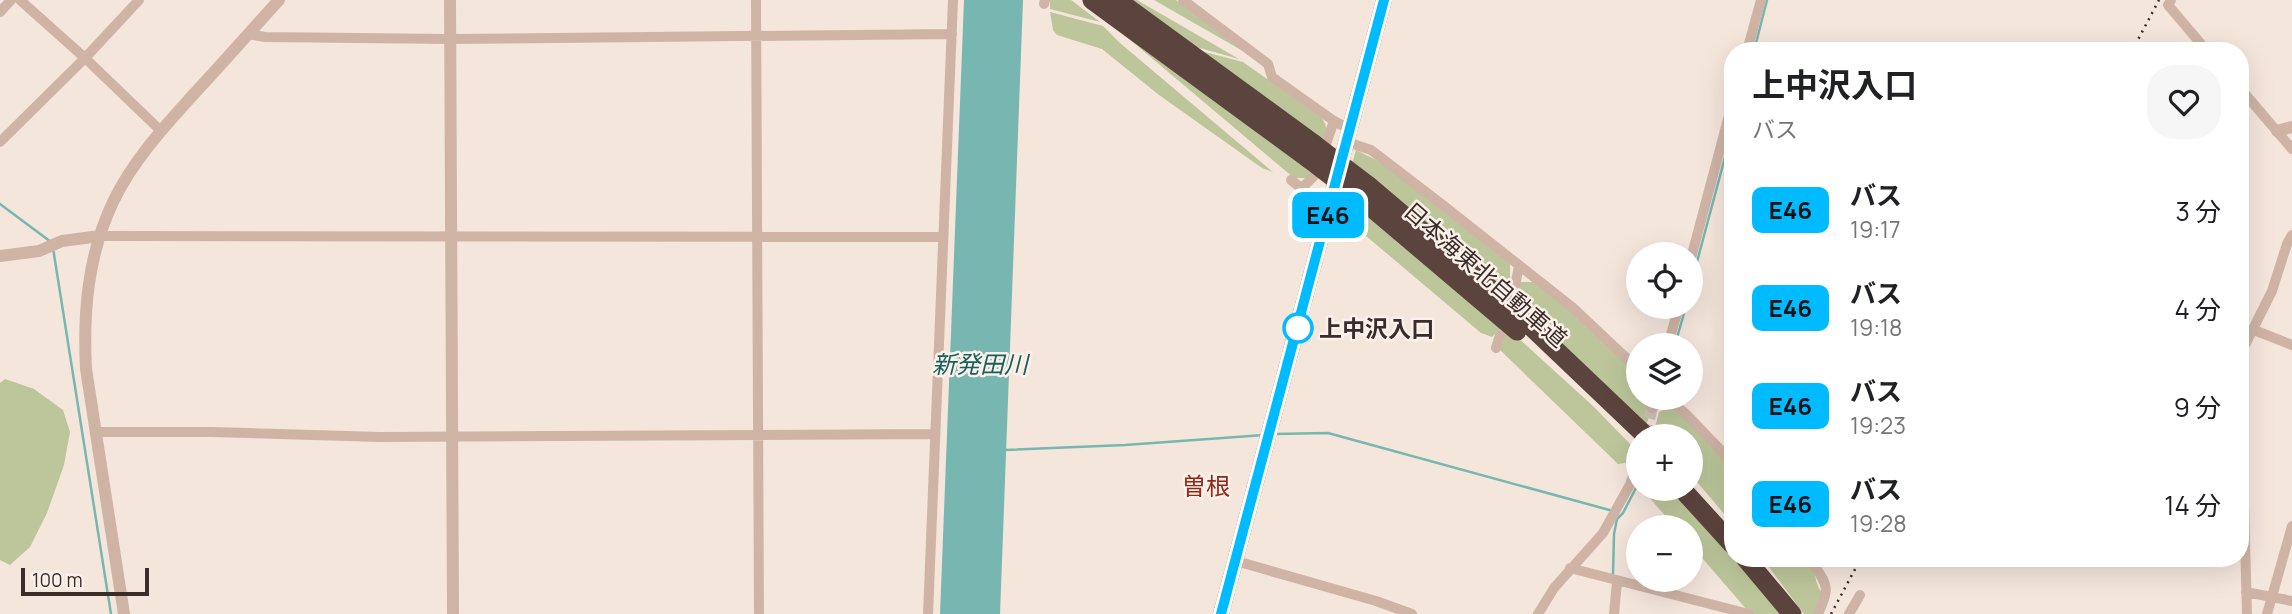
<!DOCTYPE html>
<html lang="ja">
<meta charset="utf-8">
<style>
body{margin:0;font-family:Manrope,"Noto Sans JP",sans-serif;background:#f6f6f6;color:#202124;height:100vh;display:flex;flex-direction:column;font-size:26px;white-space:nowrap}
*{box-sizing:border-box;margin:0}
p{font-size:23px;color:#757577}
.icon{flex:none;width:38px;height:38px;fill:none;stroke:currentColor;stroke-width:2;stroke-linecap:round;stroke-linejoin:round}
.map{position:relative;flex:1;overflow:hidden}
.panel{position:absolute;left:1724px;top:42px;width:525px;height:525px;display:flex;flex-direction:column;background:#fff;border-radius:28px;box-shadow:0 7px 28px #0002}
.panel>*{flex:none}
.badge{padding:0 14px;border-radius:10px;font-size:24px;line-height:46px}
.buttons{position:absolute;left:1626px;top:242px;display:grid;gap:14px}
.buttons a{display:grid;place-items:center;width:77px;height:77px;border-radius:50%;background:#fff;box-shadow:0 7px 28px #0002;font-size:35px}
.scale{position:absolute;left:21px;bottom:18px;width:128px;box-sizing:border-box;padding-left:7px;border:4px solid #3a2c28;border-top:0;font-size:19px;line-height:24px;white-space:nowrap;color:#3a2c28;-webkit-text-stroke:5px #fcf1ea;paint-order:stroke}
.map>.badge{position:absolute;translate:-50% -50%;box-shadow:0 0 0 4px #fff}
.round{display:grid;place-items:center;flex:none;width:74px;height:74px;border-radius:28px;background:#f6f6f6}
.overview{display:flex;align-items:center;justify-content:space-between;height:119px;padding:0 28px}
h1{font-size:33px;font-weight:700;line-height:52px}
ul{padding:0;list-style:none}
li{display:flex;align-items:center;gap:21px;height:98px;padding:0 28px}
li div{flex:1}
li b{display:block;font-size:26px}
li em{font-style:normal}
li .badge{min-width:77px;font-weight:700;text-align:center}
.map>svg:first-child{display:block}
.green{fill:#bcc69a}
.water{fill:#78b6b1}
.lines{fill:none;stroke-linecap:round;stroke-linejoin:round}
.stream{stroke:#78b6b1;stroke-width:2.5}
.tertiary-tunnel{stroke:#d0c1b8;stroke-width:12;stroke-dasharray:12 6;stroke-linecap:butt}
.minor{stroke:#cfb4a6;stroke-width:10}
.tertiary{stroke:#cfb4a6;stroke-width:12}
.primary{stroke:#7e6057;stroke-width:16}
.motorway{stroke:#5c443e;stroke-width:19}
.rail{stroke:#3a2c28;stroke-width:2.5;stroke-dasharray:2 5;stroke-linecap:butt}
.motorway-bridge{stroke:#5c443e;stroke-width:19}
.line-casing{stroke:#fff;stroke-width:16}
.line{stroke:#0bf;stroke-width:10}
.stop-dot{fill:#fff;stroke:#0bf;stroke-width:3.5}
.labels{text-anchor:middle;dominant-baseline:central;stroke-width:5;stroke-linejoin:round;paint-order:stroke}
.street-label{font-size:23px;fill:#3a2c28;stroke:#fcf1ea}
.stop-label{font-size:23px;font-weight:bold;fill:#3a2c28;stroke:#fcf1ea;text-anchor:start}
.water-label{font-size:24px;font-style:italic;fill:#18615d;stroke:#fcf1ea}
.neighbourhood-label{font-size:24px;fill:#932717;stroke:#fcf1ea}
</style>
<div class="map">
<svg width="2292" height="614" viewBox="0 0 2292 614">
<rect width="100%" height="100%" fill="#f5e6dc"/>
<path class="green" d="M1050,0H1071L1100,22L1050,9Z
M1131,0H1137L1239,59L1196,47Z
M1154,0H1176L1262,62Z
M1050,12L1103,26L1120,43L1273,172L1262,168L1159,95L1102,49L1057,35L1053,30Z
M1122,33L1313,170L1307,178H1294Z
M1201,51L1243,62L1322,118C1328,127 1327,133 1324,144Z
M1356,150L1380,162L1510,263V277L1513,282H1516L1510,299L1352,164Z
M1344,196L1502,325L1498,338L1497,332L1492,337L1481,333L1340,214Z
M1518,282H1534L1576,316L1638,374V397H1647L1646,406L1651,407L1647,424L1513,300Z
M1506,327L1593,406L1638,452L1636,467L1631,462L1618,464L1500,350Z
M5,379L34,389L63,410L70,432L64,465L47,513L30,547L10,565L0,560V383Z
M1674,405L1732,466V523L1691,475L1690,436L1653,435L1659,412Z
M1641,488H1674L1732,553V558H1738L1786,614H1754L1747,610L1691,545L1690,527H1675Z
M1762,558H1809C1818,574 1812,580 1824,596L1816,614H1804Z"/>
<path class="water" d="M964,0H1023L1000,614H940Z"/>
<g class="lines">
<path class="stream" d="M1754,51L1767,0
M0,204L51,242
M53,248L111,614
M1690,288L1732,131
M1675,345L1686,306
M1274,434L1328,433L1613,511
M1005,450L1125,445L1264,435
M1613,576L1614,534L1617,519L1623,513L1638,484"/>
<path class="tertiary-tunnel" d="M1645,436L1652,407"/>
<path class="minor" d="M20,0L85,58L161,131
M756,0L759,614
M1183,0L1268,64L1272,77L1334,121L1349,129
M2171,0L2168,5L2207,51
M1044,4L1045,0
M0,12L11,0
M248,34L265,37L449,39L952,34
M1747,51L1761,0
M2240,88L2292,149
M0,142L85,58L139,0
M1347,142L1371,150L1444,206L1572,307L1638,369
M1291,180L1329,210
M1303,187L1315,175L1334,121
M100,236L943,237
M1690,262L1732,104
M1515,286L1519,266
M2254,330L2292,345
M1668,345L1679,306
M1496,348L1500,335
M2240,355L2272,291L2287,244L2292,235
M1666,397L1686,414L1732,462
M96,432H211L380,437L935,434
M2240,477L2244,502L2247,614
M1810,558C1826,585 1832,585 1818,614
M1236,561L1376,601L1412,614
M1570,568L1749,614
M2246,592L2292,601
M928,614L953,0
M1538,614L1554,588L1603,533L1632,481
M1614,614L1617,582
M1849,614L1860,595
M2267,614L2292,526"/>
<path class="tertiary" d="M450,0L453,614
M2277,131L2292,127
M0,256L39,251L62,241L100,236
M1652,407L1654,397
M1632,481L1637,469
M124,614L86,369C83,311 88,255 113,202C132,162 163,128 193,95C222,64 250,32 279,0"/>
<path class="primary" d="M1221,614L1384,0"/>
<path class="motorway" d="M1092,0L1309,159
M1117,0L1314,144
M1369,186L1500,297L1646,436
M1366,203L1517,331
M1681,488L1732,544
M1745,558L1792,614"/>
<path class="rail" d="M2132,51L2159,0
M1831,614L1861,558"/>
<path class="motorway-bridge" d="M1314,144L1369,186
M1309,159L1366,203"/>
</g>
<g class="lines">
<defs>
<path id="line" d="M1221,614L1384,0"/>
</defs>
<use href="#line" class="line-casing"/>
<use href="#line" class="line"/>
</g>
<circle class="stop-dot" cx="1298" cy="328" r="14"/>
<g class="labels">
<g class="street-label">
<text transform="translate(1486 274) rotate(41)">日本海東北自動車道</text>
</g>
<g class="stop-label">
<text x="1319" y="328">上中沢入口</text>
</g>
<g class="water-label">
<text x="980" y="363">新発田川</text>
</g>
<g class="neighbourhood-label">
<text x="1206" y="485">曽根</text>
</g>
</g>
</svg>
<div class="buttons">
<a><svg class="icon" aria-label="locate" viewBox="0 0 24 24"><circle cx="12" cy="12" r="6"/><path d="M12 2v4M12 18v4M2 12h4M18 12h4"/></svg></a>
<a><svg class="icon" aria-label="layers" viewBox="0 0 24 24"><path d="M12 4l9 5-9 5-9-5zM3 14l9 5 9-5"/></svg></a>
<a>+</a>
<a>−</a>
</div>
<div class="scale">100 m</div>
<b class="badge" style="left:1328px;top:215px;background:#0bf;color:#111">E46</b>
<section class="panel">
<div class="overview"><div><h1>上中沢入口</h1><p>バス</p></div><a class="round"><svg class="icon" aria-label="heart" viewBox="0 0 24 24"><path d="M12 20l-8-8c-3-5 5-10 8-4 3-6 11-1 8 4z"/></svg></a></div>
<ul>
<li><span class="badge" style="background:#0bf;color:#111">E46</span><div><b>バス</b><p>19:17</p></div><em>3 分</em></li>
<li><span class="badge" style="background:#0bf;color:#111">E46</span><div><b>バス</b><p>19:18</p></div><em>4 分</em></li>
<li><span class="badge" style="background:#0bf;color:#111">E46</span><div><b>バス</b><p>19:23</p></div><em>9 分</em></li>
<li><span class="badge" style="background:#0bf;color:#111">E46</span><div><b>バス</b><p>19:28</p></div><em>14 分</em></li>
</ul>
</section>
</div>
